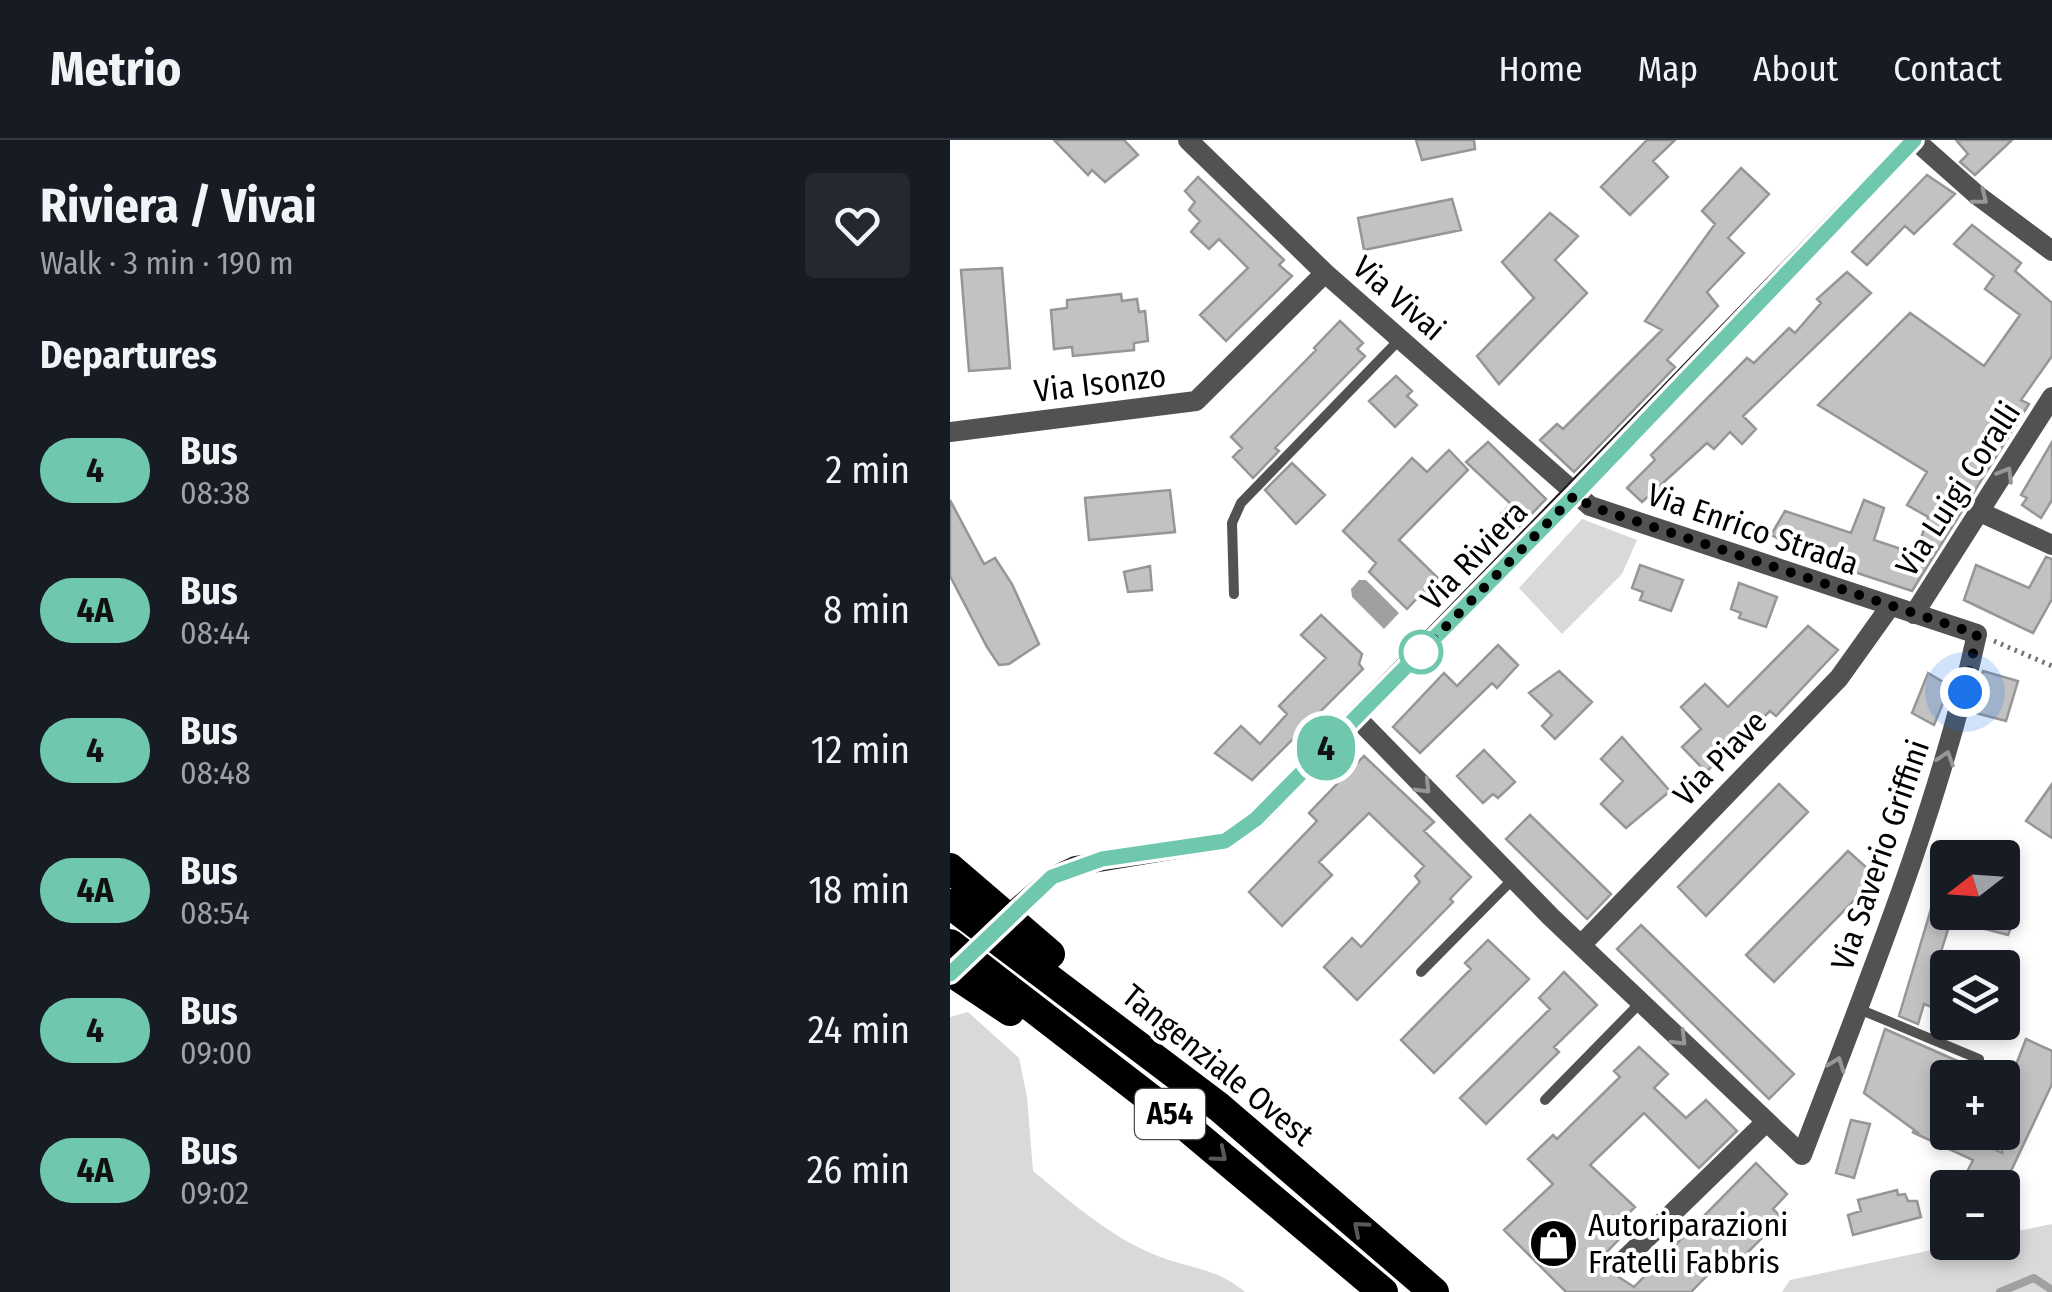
<!DOCTYPE html>
<meta charset="utf-8">
<style>
body{margin:0;font-family:"Fira Sans Condensed",sans-serif;background:#242831;color:#f1f3f6;height:100vh;display:flex;flex-direction:column;font-size:38px;white-space:nowrap}
*{box-sizing:border-box;margin:0}
p{font-size:32px;color:#9ea1a6}
.icon{flex:none;width:55px;height:55px;fill:none;stroke:currentColor;stroke-width:2;stroke-linecap:round;stroke-linejoin:round}
.map{position:relative;flex:1;overflow:hidden}
.sheet{display:flex;flex-direction:column;background:#171b24;width:950px}
.sheet>*{flex:none}
.badge{padding:0 20px;border-radius:32px;font-size:35px;line-height:65px}
.needle{width:65px;rotate:253deg}
.controls{position:absolute;left:980px;top:700px;display:grid;gap:20px}
.controls a{display:grid;place-items:center;width:90px;height:90px;border-radius:10px;background:#171b24;box-shadow:0 5px 15px #0003;font-size:50px}
.you{position:absolute;width:50px;height:50px;margin:-25px;border:8px solid #fff;border-radius:50%;background:#1a73e8;box-shadow:0 0 0 15px #1a73e833}
.map>.badge{position:absolute;translate:-50% -50%;box-shadow:0 0 0 5px #fff}
h2{padding:0 40px;font-size:38px;line-height:90px}
.round{display:grid;place-items:center;flex:none;width:105px;height:105px;border-radius:10px;background:#242831}
.summary{display:flex;align-items:center;justify-content:space-between;height:170px;padding:0 40px}
h1{font-size:48px;font-weight:700;line-height:75px}
ul{padding:0;list-style:none}
li{display:flex;align-items:center;gap:30px;height:140px;padding:0 40px}
li div{flex:1}
li b{display:block;font-size:38px}
li em{font-style:normal}
li .badge{min-width:110px;font-weight:700;text-align:center}
header{display:flex;align-items:center;gap:60px;box-sizing:border-box;height:140px;padding:0 50px;background:#171b24;border-bottom:2px solid #363941}
header strong{font-size:48px}
nav{display:flex;gap:55px;margin-inline-start:auto;font-size:35px}
main{display:flex;flex:1;min-height:0}
.map>svg:first-child{display:block}
.green{fill:#d9d9d9}
.water{fill:#a0a0a0}
.lines{fill:none;stroke-linecap:round;stroke-linejoin:round}
.stream{stroke:#a0a0a0;stroke-width:8}
.building{fill:#c2c2c2;stroke:#969696;stroke-width:2.5}
.path{stroke:#747474;stroke-width:5;stroke-dasharray:2.5 5;stroke-linecap:butt}
.lane{stroke:#525252;stroke-width:10}
.street{stroke:#525252;stroke-width:20}
.secondary{stroke:#1f1f1f;stroke-width:20}
.highway{stroke:#000;stroke-width:30}
.oneway{stroke:#979797}
.oneway2{stroke:#595959}
.line-casing{stroke:#fff;stroke-width:22}
.line{stroke:#6fc7ae;stroke-width:15}
.walk{stroke:#000;stroke-width:10;stroke-dasharray:0 18}
.stop-dot{fill:#fff;stroke:#6fc7ae;stroke-width:5}
.labels{text-anchor:middle;dominant-baseline:central;stroke-width:8;stroke-linejoin:round;paint-order:stroke}
.shield{fill:#fff;stroke:#4c4c4c;stroke-width:2.5}
.shield-label{font-size:30px;font-weight:bold;fill:#000}
.street-label{font-size:32px;fill:#000;stroke:#fff}
.poi-label{font-size:32px;fill:#000;stroke:#fff;text-anchor:start}
</style>
<header>
<strong>Metrio</strong>
<nav><a>Home</a><a>Map</a><a>About</a><a>Contact</a></nav>
</header>
<main>
<section class="sheet">
<div class="summary"><div><h1>Riviera / Vivai</h1><p>Walk · 3 min · 190 m</p></div><a class="round"><svg class="icon" aria-label="heart" viewBox="0 0 24 24"><path d="M12 20l-8-8c-3-5 5-10 8-4 3-6 11-1 8 4z"/></svg></a></div>
<h2>Departures</h2>
<ul>
<li><span class="badge" style="background:#6fc7ae;color:#111">4</span><div><b>Bus</b><p>08:38</p></div><em>2 min</em></li>
<li><span class="badge" style="background:#6fc7ae;color:#111">4A</span><div><b>Bus</b><p>08:44</p></div><em>8 min</em></li>
<li><span class="badge" style="background:#6fc7ae;color:#111">4</span><div><b>Bus</b><p>08:48</p></div><em>12 min</em></li>
<li><span class="badge" style="background:#6fc7ae;color:#111">4A</span><div><b>Bus</b><p>08:54</p></div><em>18 min</em></li>
<li><span class="badge" style="background:#6fc7ae;color:#111">4</span><div><b>Bus</b><p>09:00</p></div><em>24 min</em></li>
<li><span class="badge" style="background:#6fc7ae;color:#111">4A</span><div><b>Bus</b><p>09:02</p></div><em>26 min</em></li>
</ul>
</section>
<div class="map">
<svg width="1102" height="1152" viewBox="0 0 1102 1152">
<rect width="100%" height="100%" fill="#fff"/>
<path class="green" d="M632,379L687,400L672,434L612,494L569,448Z
M18,872L69,918L77,957L83,1031C121,1062 158,1095 203,1114C236,1128 268,1128 295,1152H0V877Z
M1102,1084V1152H832L840,1140L1015,1103L1052,1102L1053,1094Z"/>
<path class="water" d="M409,440H416L449,473L434,489L402,457L401,449Z"/>
<g class="lines">
<path class="stream" d="M1050,1152L1084,1138L1102,1150"/>
</g>
<path class="building" d="M104,0H174L188,15L155,42L142,30L138,35Z
M466,0H524L525,9L472,20Z
M697,0H725L703,21L718,37L680,75L651,47Z
M1006,0H1062L1025,35L1010,22L1018,14Z
M791,28L819,54L778,98L794,113L757,152L768,166L717,220L725,227L624,332L590,300L607,284L613,289L712,190L695,181L765,84L752,71Z
M977,35L1005,54L964,94L955,86L917,125L902,112Z
M248,37L334,120L329,125L342,136L276,201L250,175L298,128L269,99L259,109L241,92L250,81L239,70L245,62L235,51Z
M502,59L511,90L414,110L408,78Z
M600,73L628,96L605,120L637,153L549,244L527,216L584,158L552,122Z
M1022,85L1071,123L1065,131L1102,163V216L1071,260L1079,264L962,451L880,424L821,395L835,371L901,393L914,360L934,368L924,400L966,414L978,377L957,365L977,332L868,265L960,173L1034,226L1070,175L1035,149L1044,136L1004,104Z
M52,128L60,228L19,231L11,130Z
M897,132L921,153L793,276L806,289L792,304L780,292L764,309L757,303L692,362L677,348L705,320L701,315L797,218L804,223L839,188L845,193L871,163L867,159Z
M171,154L172,161L187,159L189,172L195,171L198,201L184,203V210L123,216L122,207L104,209L101,170L117,168V160Z
M390,181L413,203L407,209L415,216L325,308L329,311L303,338L283,317L292,308L281,297L366,210L364,208Z
M446,236L462,251L457,256L467,265L445,287L419,261Z
M538,302L596,359L566,390L551,374L561,364L516,322Z
M1102,302V360L1091,378L1072,365L1077,358L1071,355Z
M499,310L518,330L449,400L492,442L479,456L474,451L457,469L419,432L426,423L393,391L462,318L477,332Z
M342,323L375,355L346,384L315,350Z
M220,350L225,392L139,400L135,358Z
M0,360L34,424L45,418L62,444L89,504L59,524L49,525L37,507L0,436Z
M1096,417L1102,419V459L1083,493L1014,460L1026,425L1079,448Z
M690,425L733,440L721,471L690,460L693,452L682,448Z
M200,426L202,450L178,452L174,432Z
M789,443L827,457L816,487L789,478L791,473L781,469Z
M371,475L412,514L409,524L413,529L302,640L265,613L291,586L310,604L337,574L329,566L376,518L351,495Z
M858,486L888,510L826,576L820,571L756,632L732,607L751,589L731,567L755,544L778,567Z
M548,505L568,525L547,548L542,543L470,613L443,587L494,533L507,546Z
M609,531L642,562L605,599L592,586L602,575L579,553Z
M1033,531L1068,541L1056,581L1022,572Z
M978,533L1000,546L984,585L962,573Z
M672,597L720,651L676,688L651,664L673,641L651,619Z
M534,610L565,642L548,658L543,654L533,663L507,636Z
M414,616L484,682L474,691L521,737L500,759L503,762L407,860L374,827L402,798L411,807L470,742L465,736L474,726L419,673L369,722L382,735L332,786L299,752L367,681L359,673Z
M829,644L858,672L756,776L728,747Z
M1102,644V698L1076,681Z
M580,675L661,754L637,779L556,699Z
M898,711L927,737L824,842L796,815Z
M993,729L998,730V772H1067L1058,795L1001,780L982,840L998,848L989,870L974,864L968,884L949,876Z
M691,785L844,934L819,959L667,809Z
M538,800L579,839L484,933L451,900L521,829L515,823Z
M614,832L647,865L604,907L609,912L536,984L510,958L600,869L589,858Z
M935,889L1046,938H998V992H1009L1052,1013V961L1076,899L1102,911V944L1053,1048H1009L1023,1020L962,992H967L914,953Z
M689,907L718,934L704,948L736,978L756,960L787,991L749,1028L694,973L640,1025L685,1067L669,1083L677,1091L653,1116L661,1132L684,1147L806,1023L837,1054L823,1069L832,1078L791,1119L782,1110L741,1152H616L554,1090L603,1044L578,1019L603,995L607,999L670,937L664,931Z
M901,980L920,984L904,1038L886,1033Z
M947,1050L948,1055L955,1054L958,1061H967L971,1077L903,1095L898,1075L911,1071L908,1060Z"/>
<g class="lines">
<path class="path" d="M1044,501L1102,526"/>
<path class="lane" d="M284,454L282,383L291,363L449,200
M471,832L563,739
M909,869L1029,919
M595,960L691,862"/>
<path class="street" d="M238,0L375,133L640,366L1027,494C988,672 917,844 852,1015L601,777L406,577
M965,0L1027,55L1102,111
M0,292L246,261L375,133
M1032,373L1102,405
M964,474L1102,257
M633,803L889,538L939,468
M671,1123L815,983"/>
<path class="secondary" d="M65,769L102,737L125,726L275,701L307,679L964,0"/>
<path class="highway" d="M0,728L100,814
M0,764L269,967L484,1152
M0,804L232,983L433,1152
M0,831L60,871"/>
</g>
<defs><path id="oneway-chevron" d="M-2-3.5L2.5 0L-2 3.5" fill="none" stroke-width="1.6" stroke-linecap="round" stroke-linejoin="round" transform="scale(2.5)"/></defs>
<g class="oneway">
<use href="#oneway-chevron" transform="translate(1031 58) rotate(38)"/>
<use href="#oneway-chevron" transform="translate(1056 334) rotate(-59)"/>
<use href="#oneway-chevron" transform="translate(996 618) rotate(-72)"/>
<use href="#oneway-chevron" transform="translate(474 647) rotate(46)"/>
<use href="#oneway-chevron" transform="translate(730 899) rotate(45)"/>
<use href="#oneway-chevron" transform="translate(887 924) rotate(-69)"/>
</g>
<g class="oneway2">
<use href="#oneway-chevron" transform="translate(270 1015) rotate(40)"/>
<use href="#oneway-chevron" transform="translate(410 1088) rotate(-139)"/>
</g>
<g class="lines">
<defs>
<path id="line" d="M0,834L102,737L152,719L275,701L306,679L625,355L964,0"/>
</defs>
<use href="#line" class="line-casing"/>
<use href="#line" class="line"/>
<path class="walk" d="M471,512L625,355L640,366L1027,494L1015,552"/>
</g>
<defs>
<symbol id="shop-disc" viewBox="-11 -11 22 22"><circle r="9.5" fill="#000" stroke="#fff"/><path d="M-5-2.5h2.3a2.7 3.5 0 0 1 5.4 0H5L5.5 6h-11ZM-1.5-2.5h3a1.5 2.3 0 0 0-3 0Z" fill="#fff"/></symbol>
</defs>
<g fill-rule="evenodd">
<use href="#shop-disc" x="576" y="1076" width="55" height="55"/>
</g>
<circle class="stop-dot" cx="471" cy="512" r="20"/>
<g class="labels">
<rect class="shield" x="185" y="949" width="70" height="50" rx="8"/>
<g class="shield-label">
<text x="220" y="974">A54</text>
</g>
<g class="street-label">
<text transform="translate(449 158) rotate(41)">Via Vivai</text>
<text transform="translate(150 243) rotate(-7)">Via Isonzo</text>
<text transform="translate(1008 349) rotate(-57)">Via Luigi Coralli</text>
<text transform="translate(803 389) rotate(19)">Via Enrico Strada</text>
<text transform="translate(524 415) rotate(-46)">Via Riviera</text>
<text transform="translate(770 618) rotate(-46)">Via Piave</text>
<text transform="translate(930 715) rotate(-71)">Via Saverio Griffini</text>
<text transform="translate(268 925) rotate(39)">Tangenziale Ovest</text>
</g>
<g class="poi-label">
<text x="638" y="1085">Autoriparazioni<tspan x="638" dy="37">Fratelli Fabbris</tspan></text>
</g>
</g>
</svg>
<div class="controls">
<a><svg class="needle" viewBox="-14 -14 28 28"><path d="M0-13l5 13h-10z" fill="#e53935"/><path d="M0 13l5-13h-10z" fill="#9ea1a6"/></svg></a>
<a><svg class="icon" aria-label="layers" viewBox="0 0 24 24"><path d="M12 4l9 5-9 5-9-5zM3 14l9 5 9-5"/></svg></a>
<a>+</a>
<a>−</a>
</div>
<div class="you" style="left:1015px;top:552px"></div>
<b class="badge" style="left:376px;top:608px;background:#6fc7ae;color:#111">4</b>
</div>
</main>
